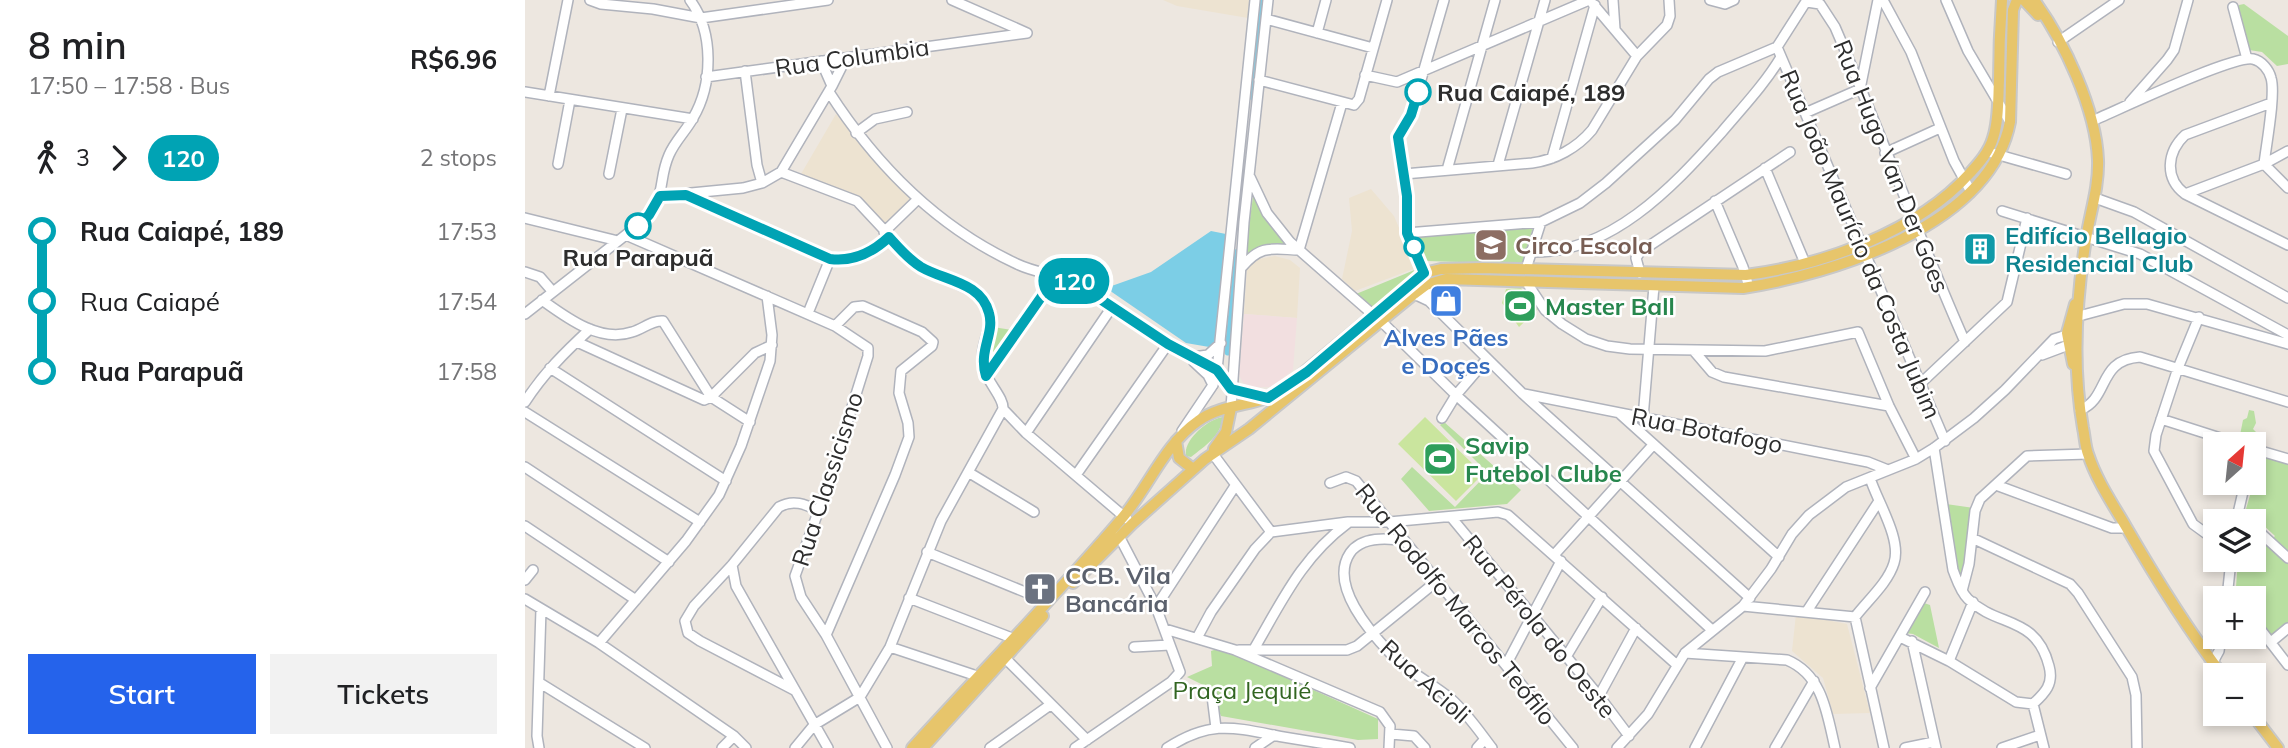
<!DOCTYPE html>
<meta charset="utf-8">
<style>
body{margin:0;font-family:Mulish,sans-serif;background:#f2f2f2;color:#202124;height:100vh;display:flex;flex-direction:column;font-size:26px;white-space:nowrap}
*{box-sizing:border-box;margin:0}
p{font-size:23px;color:#757577}
.icon{flex:none;width:38px;height:38px;fill:none;stroke:currentColor;stroke-width:2;stroke-linecap:round;stroke-linejoin:round}
.map{position:relative;flex:1;overflow:hidden}
.panel{display:flex;flex-direction:column;background:#fff;width:525px}
.panel>*{flex:none}
.badge{padding:0 14px;border-radius:23px;font-size:24px;line-height:46px}
.needle{width:46px;rotate:27deg}
.controls{position:absolute;left:1678px;top:432px;display:grid;gap:14px}
.controls a{display:grid;place-items:center;width:63px;height:63px;border-radius:0px;background:#fff;box-shadow:0 4px 10px #0003;font-size:35px}
.map>.badge{position:absolute;translate:-50% -50%;box-shadow:0 0 0 4px #fff}
.legs{display:flex;align-items:center;gap:10px;height:77px;padding:0 28px;font-size:23px}
.legs p{margin-inline-start:auto}
.summary{display:flex;align-items:center;justify-content:space-between;height:119px;padding:0 28px}
h1{font-size:38px;font-weight:600;line-height:52px}
.primary-button{display:flex;gap:14px;margin-top:auto;padding:14px 28px}
.primary-button a{flex:1;height:80px;border-radius:0px;background:#2563eb;color:#fff;font-size:28px;font-weight:600;line-height:80px;text-align:center}
.primary-button a+a{background:#f2f2f2;color:#202124}
ul{padding:0 28px;list-style:none}
li{display:flex;align-items:center;gap:24px;height:70px;font-size:26px}
li i{display:grid;place-items:center;width:10px;height:100%;margin:0 9px;background:currentColor}
li i::after{content:'';width:18px;height:18px;margin:-9px;border:5px solid;border-radius:50%;background:#fff}
li p{margin-inline-start:auto}
li:first-child i{background:linear-gradient(#0000 50%,currentColor 0)}
li:last-child i{background:linear-gradient(currentColor 50%,#0000 0)}
main{display:flex;flex:1;min-height:0}
.map>svg:first-child{display:block}
.education{fill:#ede3d1}
.medical{fill:#f2dfe0}
.green{fill:#b9dfa1}
.pitch{fill:#cae59e}
.water{fill:#7ccee6}
.lines{fill:none;stroke-linecap:round;stroke-linejoin:round}
.canal{stroke:#7ccee6;stroke-width:7}
.minor-casing{stroke:#b0b3bc;stroke-width:12}
.major-casing{stroke:#c8c8c8;stroke-width:14}
.minor{stroke:#fff;stroke-width:9}
.major{stroke:#e7c56b;stroke-width:10}
.line-1-casing{stroke:#fff;stroke-width:16}
.line-1{stroke:#00a3b4;stroke-width:10}
.stop-1-dot{fill:#fff;stroke:#00a3b4;stroke-width:3.5}
.labels{text-anchor:middle;dominant-baseline:central;stroke-width:5;stroke-linejoin:round;paint-order:stroke}
.street-label{font-size:24px;fill:#2d2d2d;stroke:#fff}
.stop-label{font-size:24px;font-weight:bold;fill:#2d2d2d;stroke:#fff;text-anchor:start}
.culture-label{font-size:24px;font-weight:bold;fill:#0d838f;stroke:#fff;text-anchor:start}
.education-label{font-size:24px;font-weight:bold;fill:#785e54;stroke:#fff;text-anchor:start}
.leisure-label{font-size:24px;font-weight:bold;fill:#27864d;stroke:#fff;text-anchor:start}
.shop-label{font-size:24px;font-weight:bold;fill:#366cbe;stroke:#fff}
.worship-label{font-size:24px;font-weight:bold;fill:#5b616d;stroke:#fff;text-anchor:start}
.park-label{font-size:24px;fill:#326521;stroke:#fff}
</style>
<main>
<section class="panel">
<div class="summary"><div><h1>8 min</h1><p>17:50 – 17:58 · Bus</p></div><b>R$6.96</b></div>
<div class="legs"><svg class="icon" aria-label="walk" viewBox="0 0 24 24"><circle cx="13" cy="4" r="2"/><path d="M13 8l-2 6 4 7M11 14l-3 7M7 12l3-4h3l4 4"/></svg>3<svg class="icon" aria-label="forward" viewBox="0 0 24 24"><path d="M9 5l7 7-7 7"/></svg><b class="badge" style="background:#00a3b4;color:#fff">120</b><p>2 stops</p></div>
<ul>
<li><i style="color:#00a3b4"></i><b>Rua Caiapé, 189</b><p>17:53</p></li>
<li><i style="color:#00a3b4"></i><span>Rua Caiapé</span><p>17:54</p></li>
<li><i style="color:#00a3b4"></i><b>Rua Parapuã</b><p>17:58</p></li>
</ul>
<div class="primary-button"><a>Start</a><a>Tickets</a></div>
</section>
<div class="map">
<svg width="1763" height="748" viewBox="0 0 1763 748">
<rect width="100%" height="100%" fill="#ede7e0"/>
<path class="education" d="M638,0H725L723,18L652,6Z
M311,114L346,157L387,199L359,226L327,195L276,174Z
M846,189L869,216L891,268L830,291L817,279L827,231L824,198Z
M750,256L765,260L775,268L772,318L719,314L722,267L734,259Z
M1271,614L1322,624L1345,713L1308,714L1298,678L1267,651Z"/>
<path class="medical" d="M719,314L772,318L768,370L747,387H728L718,383L714,375Z"/>
<path class="green" d="M1719,4L1763,36V64L1752,66L1737,52L1724,50L1711,11L1714,5Z
M729,190L742,218L765,246C745,242 734,247 719,261Z
M1009,224L997,264L902,261C896,254 892,245 891,235Z
M892,269L876,287L848,309L831,294Z
M468,327L487,330L463,361L460,360Z
M1724,410L1729,411L1731,423L1728,429L1732,433L1728,442L1714,440L1718,420L1722,418Z
M698,417C696,436 680,446 666,457L661,456C658,440 683,419 698,417Z
M919,422L996,490L982,504L904,511L876,479L887,467L930,507L963,473L915,425Z
M1737,454L1763,462V633L1748,642L1729,619V598H1713V596L1718,594L1711,587L1713,560H1729V530L1743,543L1750,536L1721,509Z
M1421,504L1449,508L1439,572L1434,574Z
M1399,603L1405,605L1414,648L1388,634L1380,633Z
M695,648L853,719V739L833,740L696,716L684,688L662,677L687,666L686,651Z"/>
<path class="pitch" d="M996,288L1013,309L994,327L977,303L981,289Z
M900,417L958,474L931,501L873,444Z"/>
<path class="water" d="M686,231L701,234L703,240L690,348L661,343L581,288L626,272Z"/>
<g class="lines">
<path class="canal" d="M728,97L736,0
M703,352L713,252"/>
<defs>
<path id="minor" d="M65,0L76,4L128,9L176,18L303,0
M427,0L502,33
M1088,0L1090,29
M1185,0L1200,4L1209,0
M1421,0L1443,51L1485,122
M1282,2L1295,4L1310,27C1355,131 1394,238 1440,342
M1359,2L1386,52L1429,161L1445,190
M1068,4L1112,56
M1708,7L1722,59
M741,19L848,48
M792,33L801,0
M1533,42L1594,0
M1252,47L1420,441
M296,61L307,86
M220,71L232,165L237,183
M840,75L872,82L1064,0
M181,77L502,33
M734,80L829,105L834,99L862,0
M0,92L168,119
M304,92C351,165 412,227 492,264C513,274 537,275 558,286L643,344L692,370L706,389
M24,96L43,0
M1605,102L1642,60L1649,50L1663,0
M1746,103L1660,135C1642,152 1639,178 1660,194L1763,245
M1280,113L1335,89L1353,0
M1567,121C1593,110 1708,55 1728,59C1737,61 1744,70 1746,78C1751,94 1741,146 1739,164L1763,188
M331,133L350,119L382,112
M1360,153L1415,128
M1467,153L1541,174
M1027,158L1070,5
M33,164L45,100
M973,165L1020,0
M1240,168L1280,263
M922,170L970,0
M256,172L332,201L390,263L455,295C477,323 453,338 458,365C461,382 479,397 478,409
M84,174L97,109
M879,174L1007,163C1030,160 1052,148 1067,130L1112,56L1142,25L1145,16L1144,0
M725,177L742,213L765,242L861,326L931,395L1187,630
M1660,194L1739,164L1763,151
M162,195L305,259C328,262 347,253 364,238
M135,196L218,188L237,183L256,172L307,86L321,58
M1570,198L1609,212L1763,298
M1190,201L1218,267L1224,287
M1477,211L1615,254L1763,335
M0,218L93,241
M359,232L392,200
M882,233L1016,222
M101,235L310,326L343,348V356L301,490L270,576L276,597L301,635L362,748
M774,250L817,103
M1005,252C1084,255 1147,188 1196,133C1217,108 1239,85 1256,57
M717,267C736,244 747,249 774,250
M1001,269L1016,222L1055,203L1081,183L1150,120L1184,79L1193,72L1252,47L1282,0
M0,272L15,277L28,292
M1115,273L1111,258L1115,252L1265,152
M1002,283L1020,310L1037,324L1061,339L1082,346L1105,349L1240,351L1333,332L1364,406L1391,459
M887,293L904,301L998,394L1225,598
M17,300C42,318 75,343 107,332C118,329 127,320 138,321L186,397
M904,301L895,260L882,233V196L873,137L887,111L919,0
M283,313L305,259
M0,314L116,223C143,197 132,182 144,155C150,141 161,131 168,118C188,84 189,32 165,0
M1554,316L1599,304H1622L1763,344
M1674,317L1653,368L1631,435L1629,451L1668,524L1690,540
M52,342L179,400L186,397L225,422
M1169,351L1187,372L1199,377L1364,406
M1517,355L1549,343
M668,357L683,355L696,343
M669,362L683,375L688,385
M25,368L201,481
M461,376L531,276
M1395,384L1482,302L1502,218
M999,394L1343,462L1363,470
M186,397L230,353L247,345
M0,402C18,374 40,352 65,329
M706,408L719,222L743,0
M478,409L501,433L602,519
M1555,410C1585,398 1572,360 1615,357L1763,402
M0,412L175,522
M1094,413L1254,557
M917,418L931,395L961,360
M1118,418L1129,286
M1636,419L1714,444
M657,431L688,385L692,370L730,0
M501,433L587,307
M1729,449L1763,459
M688,454L746,532
M0,467L144,562
M443,472L509,512
M551,475L643,344
M805,483L821,477L831,481L1048,748
M1471,485L1587,528H1602
M926,517L1074,696L1104,736
M1711,522L1720,483
M0,526L111,600
M1729,527L1763,558
M1447,538L1545,584L1553,593L1607,677L1611,695L1612,748
M880,541C862,538 837,536 825,553C804,584 844,631 866,654C883,672 907,683 926,699C942,713 954,731 967,748
M402,552L522,601
M1029,555L1128,445
M207,565L211,586L303,748
M0,580L8,570
M1437,591L1444,564L1450,511L1455,499L1502,456L1563,454
M384,598L487,638
M1702,598L1706,560
M0,599L74,643L209,736L221,748
M1218,606L1330,617C1342,601 1363,583 1369,563C1377,539 1352,501 1345,478
M631,607L710,486
M1282,611L1354,501
M1330,617L1359,748
M1729,621L1763,665
M640,629L710,650L855,712L865,726L864,748
M301,635L370,475L384,437L383,423L374,393L376,371L407,346L408,342L397,332L338,306L329,307L310,326
M1375,637L1424,661L1491,702L1508,704C1520,693 1529,684 1524,666C1511,615 1473,628 1443,599C1435,591 1432,580 1428,570L1409,448
M672,638L686,612L730,549L746,532L823,522H864L973,512L983,515L1152,665
M1387,641L1411,748
M1746,642L1763,628
M74,643L161,541L194,495L216,446L245,361L247,335L242,296
M365,647L452,676
M609,647L645,645
M729,649C757,601 777,557 823,523
M714,650H822L832,646L912,581
M1160,653L1262,660C1298,675 1302,714 1310,748
M1041,657L1077,597
M480,658L562,740
M1424,661L1448,602
M1688,662L1694,651L1696,637
M981,665L1036,561
M15,683L120,748
M1345,688L1400,592
M269,690L175,641L163,633L160,621L169,606L207,565L254,507C268,499 280,504 294,511
M687,696L691,728
M1074,696L1111,628
M1508,704L1519,748
M866,734L889,736L900,748
M14,748L12,736L16,609
M197,748L209,736
M270,748L289,725L335,697L365,647L416,521L478,409
M465,748L525,705
M550,748L646,682L655,672L631,607L594,536
M642,748C682,722 704,726 748,735C773,740 799,743 825,748
M730,748L749,735
M952,748L960,739
M1092,748L1123,714L1160,653L1218,606L1246,569L1267,534L1284,515L1321,487L1391,459L1409,448L1449,418L1480,390L1529,339L1548,333
M1170,748L1218,657
M1250,748L1289,681
M1380,748L1409,742
M1477,748L1515,735"/>
<path id="major" d="M1499,0L1513,15
M1509,0C1539,41 1571,109 1573,160C1574,187 1565,213 1561,239C1551,301 1547,366 1558,428C1560,437 1560,446 1563,454C1571,479 1587,503 1600,525C1630,577 1661,627 1698,676
M1548,364L1542,333L1550,304
M706,389L740,398
M651,441L654,458L668,469
M689,449L701,432L706,408
M548,583L607,524L680,459L724,429L889,294L901,285L921,279L1218,288C1308,274 1465,226 1485,122L1488,10L1492,0
M1727,714L1753,748
M387,748C457,671 531,596 598,517C624,486 640,444 673,421C696,404 727,406 753,394L899,273L916,269L957,268L1221,275C1298,265 1392,232 1445,173C1454,163 1464,152 1468,138C1474,120 1473,99 1474,80C1474,53 1475,27 1477,0
M398,748L518,616"/>
</defs>
<use href="#minor" class="minor-casing"/>
<use href="#major" class="major-casing"/>
<use href="#minor" class="minor"/>
<use href="#major" class="major"/>
</g>
<g class="lines">
<defs>
<path id="line-1" d="M113,226L124,215L135,196L161,195L305,259C328,262 347,253 364,237C374,248 383,259 396,267C420,281 456,282 464,313C470,334 453,350 461,376L531,276L548,281L643,344L692,370L706,389L743,398L782,372L899,273L882,233V196L873,137L886,115L893,92"/>
</defs>
<use href="#line-1" class="line-1-casing"/>
<use href="#line-1" class="line-1"/>
</g>
<defs>
<symbol id="school-square" viewBox="-11 -11 22 22"><rect x="-9" y="-9" width="18" height="18" rx="4" fill="#8d6e63" stroke="#fff"/><path d="M0-5L7-2L0 1L-7-2ZM-4 1L0 2.5L4 1V4Q0 6-4 4Z" fill="#fff"/></symbol>
<symbol id="building-square" viewBox="-11 -11 22 22"><rect x="-9" y="-9" width="18" height="18" rx="4" fill="#0f9aa8" stroke="#fff"/><path d="M-4-6H4V6H1V3H-1V6H-4ZM-2.5-4.3h1.7v1.8h-1.7ZM.8-4.3h1.7v1.8H.8ZM-2.5-1h1.7V.8h-1.7ZM.8-1h1.7V.8H.8Z" fill="#fff"/></symbol>
<symbol id="shop-square" viewBox="-11 -11 22 22"><rect x="-9" y="-9" width="18" height="18" rx="4" fill="#3f7fe0" stroke="#fff"/><path d="M-5-2.5h2.3a2.7 3.5 0 0 1 5.4 0H5L5.5 6h-11ZM-1.5-2.5h3a1.5 2.3 0 0 0-3 0Z" fill="#fff"/></symbol>
<symbol id="stadium-square" viewBox="-11 -11 22 22"><rect x="-9" y="-9" width="18" height="18" rx="4" fill="#2e9e5b" stroke="#fff"/><path d="M0-5a6.5 5 0 1 0 0 10a6.5 5 0 1 0 0-10ZM-3.5-1.8h7v3.6h-7Z" fill="#fff"/></symbol>
<symbol id="church-square" viewBox="-11 -11 22 22"><rect x="-9" y="-9" width="18" height="18" rx="4" fill="#6b7280" stroke="#fff"/><path d="M-1.2-6h2.4v3.5h3.3v2.4h-3.3V6h-2.4V-.1h-3.3v-2.4h3.3Z" fill="#fff"/></symbol>
</defs>
<g fill-rule="evenodd">
<use href="#school-square" x="947" y="226" width="38" height="38"/>
<use href="#building-square" x="1436" y="230" width="38" height="38"/>
<use href="#shop-square" x="902" y="282" width="38" height="38"/>
<use href="#stadium-square" x="976" y="287" width="38" height="38"/>
<use href="#stadium-square" x="896" y="440" width="38" height="38"/>
<use href="#church-square" x="496" y="570" width="38" height="38"/>
</g>
<g class="stop-1-dot">
<circle cx="893" cy="92" r="12"/>
<circle cx="113" cy="226" r="12"/>
<circle cx="889" cy="247" r="9"/>
</g>
<g class="labels">
<g class="street-label">
<text transform="translate(327 57) rotate(-8)">Rua Columbia</text>
<text transform="translate(1367 166) rotate(68)">Rua Hugo Van Der Góes</text>
<text transform="translate(1336 244) rotate(67)">Rua João Maurício da Costa Jubim</text>
<text transform="translate(1182 430) rotate(11)">Rua Botafogo</text>
<text transform="translate(302 479) rotate(-72)">Rua Classicismo</text>
<text transform="translate(931 604) rotate(51)">Rua Rodolfo Marcos Teófilo</text>
<text transform="translate(1015 626) rotate(51)">Rua Pérola do Oeste</text>
<text transform="translate(901 681) rotate(42)">Rua Acioli</text>
</g>
<g class="stop-label">
<text x="912" y="92">Rua Caiapé, 189</text>
<text x="113" y="257" text-anchor="middle">Rua Parapuã</text>
</g>
<g class="culture-label">
<text x="1480" y="235">Edifício Bellagio<tspan x="1480" dy="28">Residencial Club</tspan></text>
</g>
<g class="education-label">
<text x="990" y="245">Circo Escola</text>
</g>
<g class="leisure-label">
<text x="1020" y="306">Master Ball</text>
<text x="940" y="445">Savip<tspan x="940" dy="28">Futebol Clube</tspan></text>
</g>
<g class="shop-label">
<text x="921" y="337">Alves Pães<tspan x="921" dy="28">e Doçes</tspan></text>
</g>
<g class="worship-label">
<text x="540" y="575">CCB. Vila<tspan x="540" dy="28">Bancária</tspan></text>
</g>
<g class="park-label">
<text x="717" y="690">Praça Jequié</text>
</g>
</g>
</svg>
<div class="controls">
<a><svg class="needle" viewBox="-14 -14 28 28"><path d="M0-13l5 13h-10z" fill="#e53935"/><path d="M0 13l5-13h-10z" fill="#757577"/></svg></a>
<a><svg class="icon" aria-label="layers" viewBox="0 0 24 24"><path d="M12 4l9 5-9 5-9-5zM3 14l9 5 9-5"/></svg></a>
<a>+</a>
<a>−</a>
</div>
<b class="badge" style="left:549px;top:281px;background:#00a3b4;color:#fff">120</b>
</div>
</main>
